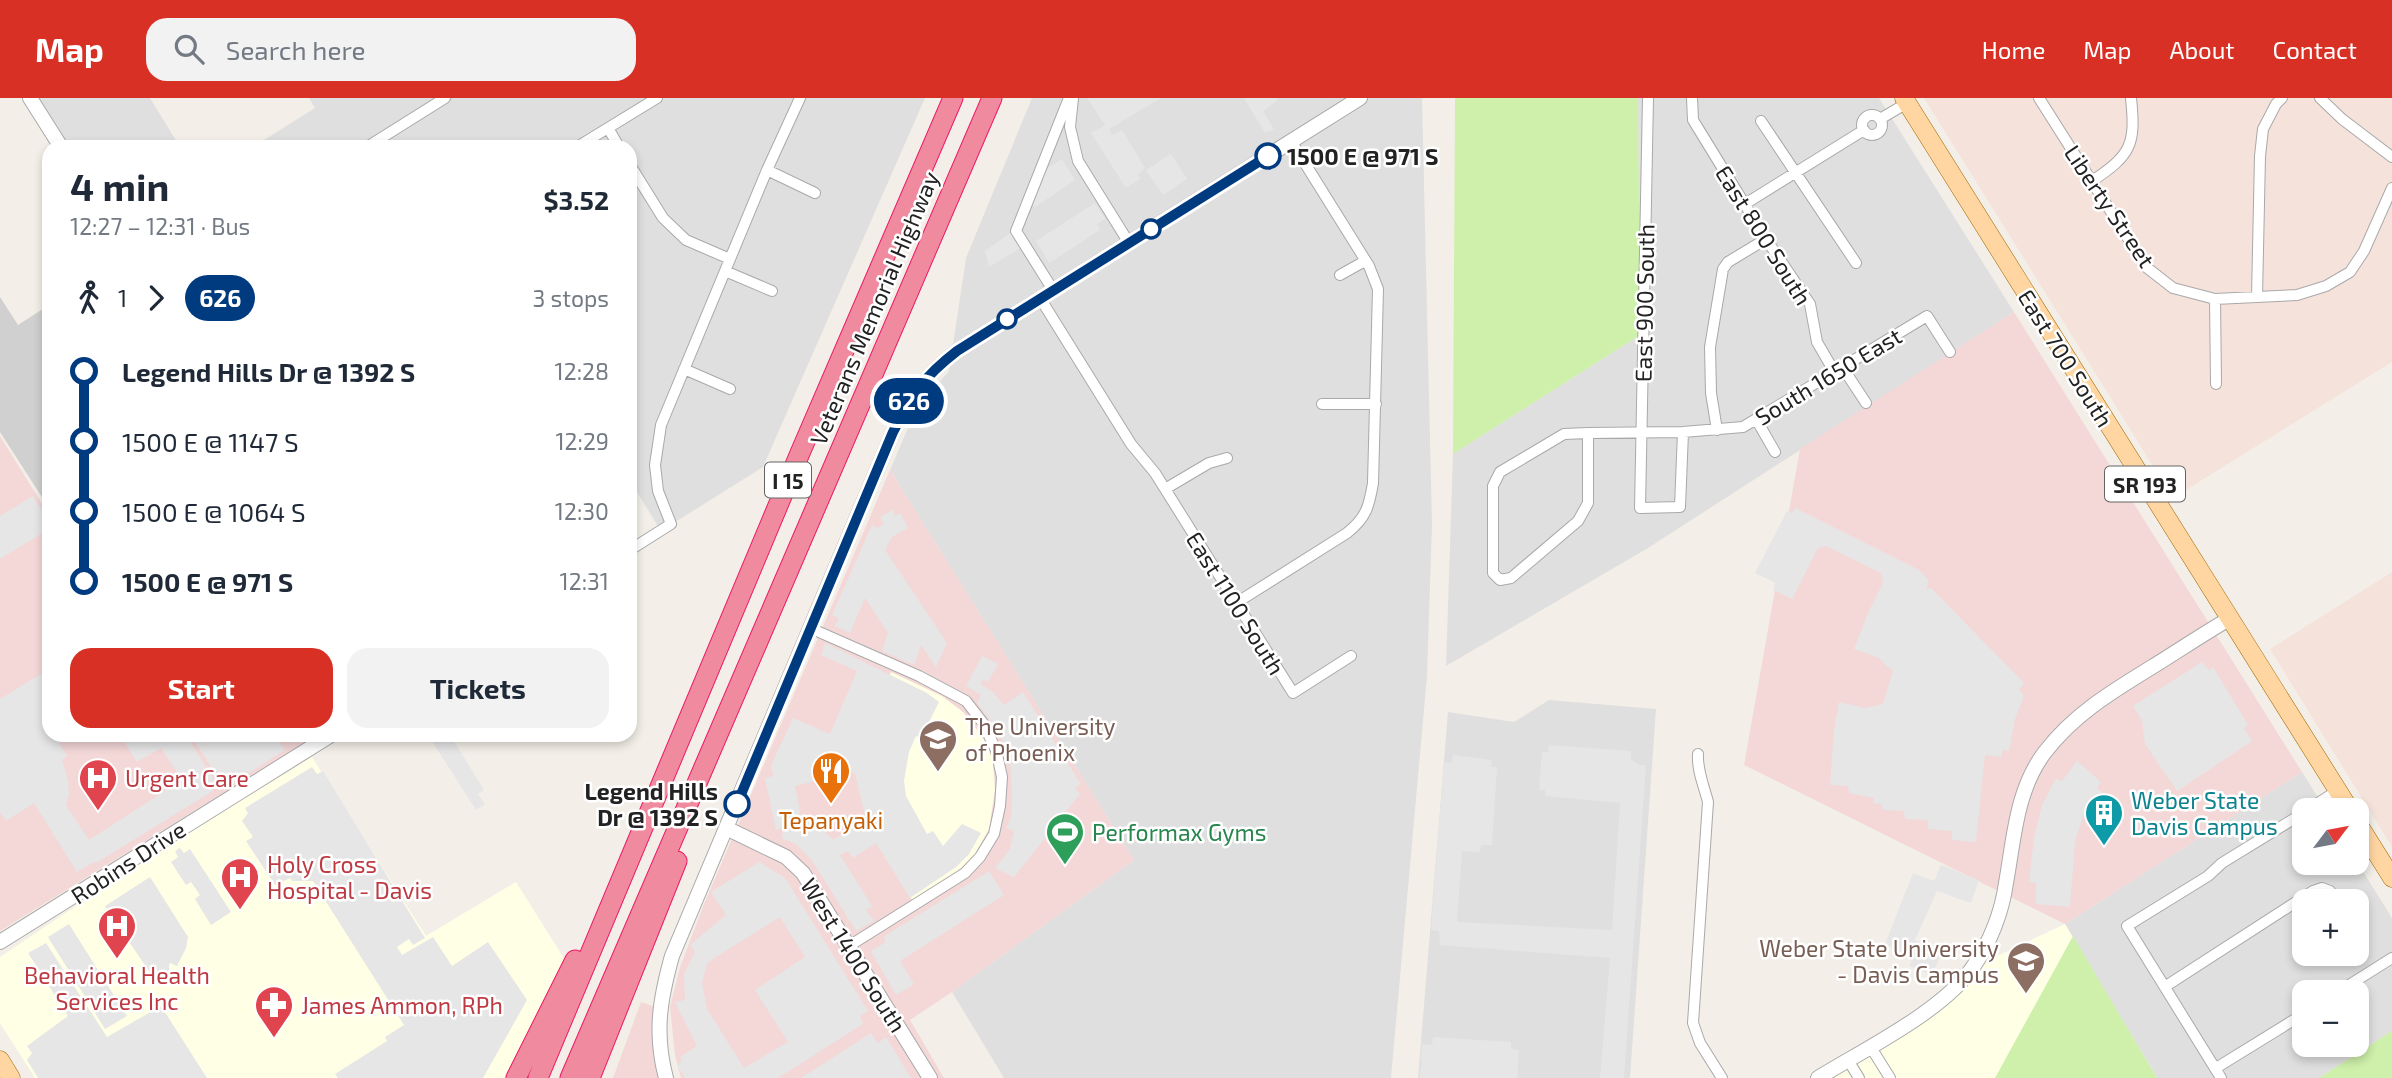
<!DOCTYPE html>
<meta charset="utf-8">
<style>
body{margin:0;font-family:"Exo 2",sans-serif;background:#f2f2f3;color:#1f2937;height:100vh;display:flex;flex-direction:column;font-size:26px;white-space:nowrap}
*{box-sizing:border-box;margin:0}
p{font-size:23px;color:#747a83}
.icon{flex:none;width:38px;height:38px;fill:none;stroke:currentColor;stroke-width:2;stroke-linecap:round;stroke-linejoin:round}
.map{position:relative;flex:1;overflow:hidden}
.sheet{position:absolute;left:42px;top:42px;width:595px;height:602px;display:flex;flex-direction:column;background:#fff;border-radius:21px;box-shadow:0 4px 10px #0003}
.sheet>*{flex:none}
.badge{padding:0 14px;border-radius:23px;font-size:24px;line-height:46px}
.needle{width:46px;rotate:58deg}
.buttons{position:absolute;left:2292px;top:700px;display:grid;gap:14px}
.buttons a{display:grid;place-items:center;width:77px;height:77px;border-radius:14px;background:#fff;box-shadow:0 4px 10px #0003;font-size:35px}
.map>.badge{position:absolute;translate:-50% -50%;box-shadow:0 0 0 4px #fff}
.legs{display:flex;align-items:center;gap:10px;height:77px;padding:0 28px;font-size:23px}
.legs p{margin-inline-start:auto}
.summary{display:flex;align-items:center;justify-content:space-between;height:119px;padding:0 28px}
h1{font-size:38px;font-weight:700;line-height:52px}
.button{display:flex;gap:14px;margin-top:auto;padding:14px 28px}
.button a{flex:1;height:80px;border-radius:21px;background:#d93025;color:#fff;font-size:28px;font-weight:700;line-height:80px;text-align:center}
.button a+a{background:#f2f2f3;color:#1f2937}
ul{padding:0 28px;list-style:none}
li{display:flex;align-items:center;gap:24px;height:70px;font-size:26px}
li i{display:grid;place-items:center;width:10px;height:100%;margin:0 9px;background:currentColor}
li i::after{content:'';width:18px;height:18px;margin:-9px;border:5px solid;border-radius:50%;background:#fff}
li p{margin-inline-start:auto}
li:first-child i{background:linear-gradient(#0000 50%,currentColor 0)}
li:last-child i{background:linear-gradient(currentColor 50%,#0000 0)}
header{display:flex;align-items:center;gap:42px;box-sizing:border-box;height:98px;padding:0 35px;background:#d93025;color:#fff}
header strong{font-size:33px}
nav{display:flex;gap:38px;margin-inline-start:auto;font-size:24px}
.search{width:490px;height:63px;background:#f2f2f3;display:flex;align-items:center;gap:18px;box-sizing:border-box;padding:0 24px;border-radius:21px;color:#747a83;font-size:26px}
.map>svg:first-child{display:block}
.residential{fill:#e0dfdf;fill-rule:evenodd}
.commercial{fill:#f4d7d7}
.education{fill:#ffffe5}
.religious{fill:#d0d0d0}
.military{fill:#f5e2db}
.grass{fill:#cef0aa}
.parking{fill:#e6e6e6;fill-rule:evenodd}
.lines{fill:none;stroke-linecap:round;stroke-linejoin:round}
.minor-casing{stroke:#a9a9a9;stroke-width:12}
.tertiary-casing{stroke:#a9a9a9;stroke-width:16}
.primary-casing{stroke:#a06900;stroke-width:19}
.motorway-casing{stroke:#ed1965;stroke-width:21}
.minor{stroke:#fff;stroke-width:10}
.tertiary{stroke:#fff;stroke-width:14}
.primary{stroke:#ffd5a1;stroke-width:18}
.motorway{stroke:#f08a9e;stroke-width:19}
.line-1-casing{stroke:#fff;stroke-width:16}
.line-1{stroke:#003b80;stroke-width:10}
.stop-1-dot{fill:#fff;stroke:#003b80;stroke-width:3.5}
.labels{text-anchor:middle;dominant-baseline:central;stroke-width:5;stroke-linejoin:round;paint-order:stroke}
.shield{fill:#fff;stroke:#646464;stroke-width:2}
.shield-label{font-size:21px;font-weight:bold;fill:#222}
.stop-label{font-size:23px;font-weight:bold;fill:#222;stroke:#fff;text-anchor:start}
.street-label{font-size:23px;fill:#222;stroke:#fff}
.education-label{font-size:23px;fill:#785e54;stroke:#fff;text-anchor:start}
.health-label{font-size:23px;fill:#be3a42;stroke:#fff;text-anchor:start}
.culture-label{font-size:23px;fill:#0d838f;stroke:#fff;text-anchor:start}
.food-label{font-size:23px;fill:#c56008;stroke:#fff}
.leisure-label{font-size:23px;fill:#27864d;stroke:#fff;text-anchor:start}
</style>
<header>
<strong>Map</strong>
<div class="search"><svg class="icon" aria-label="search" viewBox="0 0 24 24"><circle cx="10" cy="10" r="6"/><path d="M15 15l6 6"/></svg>Search here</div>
<nav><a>Home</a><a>Map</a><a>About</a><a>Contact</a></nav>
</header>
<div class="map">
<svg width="2392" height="980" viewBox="0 0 2392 980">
<rect width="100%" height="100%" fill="#f3efe8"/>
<path class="residential" d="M39,0H150L180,49H70Z
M309,0H925L763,369L661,433L630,383V49H253L315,10Z
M1032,0H1422L1432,426L1427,578L1391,980H1004L952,894L1134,762L890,372L917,309L949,273L966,160Z
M1638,0H1879L2014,214L1648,450L1446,568L1453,356L1640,237Z
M1549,602L1656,611L1630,980H1418L1448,614L1514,624Z
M2302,674L2326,712H2305V765L2357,764L2392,820V933L2319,980H2157L2065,826ZM2305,803H2357V856H2305ZM2305,894H2357V947H2305Z"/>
<path class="commercial" d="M2014,214L2302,674L2065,826L1744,667L1800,351Z
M0,338L49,417V637H317L0,833Z
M890,372L1134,762L952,894L910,922L944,980H681L675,957L670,909L680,869L704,806Z
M641,904L653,908V931L660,980H613Z"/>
<path class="education" d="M891,574L942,598L963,614L982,638L988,650L993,664L995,692L989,731L975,756L958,773L912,802L869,731L855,665Z
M312,659L426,838L516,784L565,862L504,980H35L0,925V859L134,769Z
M2065,826L2157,980H1818L1917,919L1972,870Z"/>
<path class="religious" d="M0,199L18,227L49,207V410L0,334Z"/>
<path class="military" d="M1924,0H2392V264L2173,400Z
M2392,474V749L2270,551Z"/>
<path class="grass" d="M1455,0H1638L1640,237L1453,356Z
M2073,838L2157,980H1995Z
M2392,933V980H2319Z"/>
<path class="parking" d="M1087,0H1161L1109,31L1112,37L1122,32L1145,70L1138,76L1140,81L1126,90L1091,35L1105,27Z
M1244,0H1276L1277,3L1263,13L1274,31L1265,35Z
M1171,56L1187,81L1163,97L1146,72Z
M1062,61L1075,82L1035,109L1030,103L1043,73Z
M1095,105L1105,121L1097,126L1100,132L1049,165L1036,143Z
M1013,133L1022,149L989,169L985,153Z
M33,398L49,424V431L0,461V418Z
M1795,410L1919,472L1929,483L1926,491L1931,490L2024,585L2019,592L2024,597L2015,621L2009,653L2003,652L2001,659L1985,657L1976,744L1952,742V733L1928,731V722L1905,721L1904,713L1883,712L1881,706L1873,705L1874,700L1849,695L1848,688L1830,687L1834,632L1839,604L1865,610L1883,606L1893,572L1886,568L1879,560L1854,551L1868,515L1883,485L1881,475L1826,448L1818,450L1792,501L1773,492L1775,485L1755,475L1787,413L1792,415Z
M893,412L895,418L900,415L908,430L892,439L885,452L947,545L936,569L921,547L914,567L882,553L888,535L865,500L850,535L835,528L839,520L832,517L872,427L878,430L884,425L880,419Z
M825,545L927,595L939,604L921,640L916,638L909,654L904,683L906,698L927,736L933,733L943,748L962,726L981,735L969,756L956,769L910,800L876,745L853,760L848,753L840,757L872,808L866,812L874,823L856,833L811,761L797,747L782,740L783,730L776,732L765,680L773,678L771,667L793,620L830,636L857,573L821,557ZM836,671L855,675L867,726L860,731L857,727L833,742L820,729L801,719L795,688L835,678Z
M982,558L998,566L988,584L983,581L981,587L992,593L1004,607L1023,594L1081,686L1075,690L1080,696L1014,779L995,770L1010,751L1014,733L1006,730L1011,720L1012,696L1010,662L998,632L977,605L981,597L966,588Z
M2202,564L2209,572L2213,569L2248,627L2244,630L2252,643L2177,693L2145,646L2142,622L2133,608Z
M49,571V637H54L67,658L62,662L68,682L69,696L66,707L89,742L182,682L161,650L137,664L120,637H275L285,652L225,690L191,638L188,640L215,684L210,687L213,693L96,765L94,764L77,774L34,705L6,723L0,714V601Z
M428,637H450L484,692L478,696L485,706L476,712Z
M1549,647L1631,653V661L1639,667H1646L1624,980H1600L1610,860L1440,847L1439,833L1431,832L1444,664L1452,665L1453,657L1492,662L1491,669H1497L1492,747H1481L1480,754L1462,753L1457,824L1612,832L1620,705L1545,698V692H1539L1542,654H1548Z
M2077,663L2101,684L2097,690L2104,696L2097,708L2091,704L2083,718L2075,744L2070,809L2036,806V785L2029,784L2034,739L2042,707L2056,680L2062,683Z
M312,669L317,676L323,673L425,840L413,847L409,841L397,849L402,857L433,839L452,868L488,844L527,902L483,980H338L335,976L387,943L385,939L404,927L313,783H292L290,780L275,787L246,743L253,739L242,723L248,715L245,710Z
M180,750L184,755L190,751L231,814L211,827L195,801L200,797L191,784L186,787L171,764L178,759L175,753Z
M759,764L785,780L868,913L860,918L863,926L778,980H685L677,967L682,963L680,959L697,948L675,904L685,902L684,876L695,854L690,847L726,817L711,794ZM780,819L805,859L755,892L788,944L744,970L707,911L702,885L707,866L714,860Z
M1941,767L1979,782L1971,805L1937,793L1915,842L1941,856L1932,877L1909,868L1912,861L1885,846L1913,775L1934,783Z
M989,773L1004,797L900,863L914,886L896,897L871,853L886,844L883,839Z
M150,779L188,839L186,850L177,868L170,865L169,867V882L159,888L105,808Z
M69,826L127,918L105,931L48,839Z
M46,845L107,939L161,908L207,980H38L27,962L32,955L27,948L68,918L28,855Z
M871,935L878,945L886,939L911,980H801Z
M1433,939L1511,944V951L1519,952L1517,980H1420L1422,946L1432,947Z"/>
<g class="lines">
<defs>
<path id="minor" d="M1073,0L1070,29L1078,63L1129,145
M1648,0L1640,410L1680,409L1683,334
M1692,0L1693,22L1766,141L1810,206L1817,244L1835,275
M2039,0L2146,169L2173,190L2215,201L2297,197L2326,188L2350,174L2364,153L2392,90
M2320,0L2342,21L2392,59
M1862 27a10 10 0 1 1 20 0a10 10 0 1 1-20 0Z
M1880,21L1907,5
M1761,23L1856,165
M608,30L619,49
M367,49L445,0
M577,49L657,0
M630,67L663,120L686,142L730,161
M767,72L815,95
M2092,83C2131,57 2136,47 2131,0
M1745,106L1864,32
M725,173L772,193
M1340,177L1365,163
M1053,192L1016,133L1069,0
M2257,199L2260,58L2263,31L2276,6L2282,0
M1040,200L1131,346L1155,375L1293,595L1351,558
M2215,201L2216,286
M1843,270L1866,305
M684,271L730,291
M1322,306H1376
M1756,321L1775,354
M1717,332L1711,295L1710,249L1723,171L1728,164L1766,141
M1588,335L1683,334L1743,329L1927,218L1950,254
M1588,335V405L1578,423L1511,480L1500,482L1493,475V388L1500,374L1564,336Z
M1165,391L1209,365L1227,360
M630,452L671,426L658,393L655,367L661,327L767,72L800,0
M1236,505L1347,435C1366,420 1369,409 1373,385L1378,191L1369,168L1291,43
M810,530L919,578L966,603L983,625L996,652L1002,679L1000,708L994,736L980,759L965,775L849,848
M1698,656C1697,673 1704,688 1708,704L1693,925L1700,945L1722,980
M2307,712L2337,693
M2166,888L2313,793L2322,790L2330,793
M2338,894L2392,860
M1870,948L1890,980
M1848,962L1859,980
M2216,970L2305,915
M2221,980L2127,828L2208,778L2222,765L2305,714"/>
<path id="tertiary" d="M30,0L61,49
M726,730L786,759L803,775L930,980
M0,844L331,637
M666,980C654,935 660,901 672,858L893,334C914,295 922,280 957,253L1360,0
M1818,980C1865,951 1943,913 1973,869C1990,845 2002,814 2006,785C2014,741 2016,692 2045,654C2074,616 2113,593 2152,569C2178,553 2203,536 2229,521"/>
<path id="primary" d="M1904,0L2350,712
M2357,724L2392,780
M0,962L11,980"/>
<path id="motorway" d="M516,980L575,862
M538,980L800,355L953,0
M570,980L992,0
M590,980L677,763"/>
</defs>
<use href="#minor" class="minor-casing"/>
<use href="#tertiary" class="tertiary-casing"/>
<use href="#primary" class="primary-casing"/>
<use href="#motorway" class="motorway-casing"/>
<use href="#minor" class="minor"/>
<use href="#tertiary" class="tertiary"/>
<use href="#primary" class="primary"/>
<use href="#motorway" class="motorway"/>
</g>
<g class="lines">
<defs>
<path id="line-1" d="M737,706L893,334C914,295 922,280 957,253L1268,58"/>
</defs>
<use href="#line-1" class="line-1-casing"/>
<use href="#line-1" class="line-1"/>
</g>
<defs>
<symbol id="university-pin" viewBox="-11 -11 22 30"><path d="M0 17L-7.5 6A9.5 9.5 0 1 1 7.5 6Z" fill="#8d6e63" stroke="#fff"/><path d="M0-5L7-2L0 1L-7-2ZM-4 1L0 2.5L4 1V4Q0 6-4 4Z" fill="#fff"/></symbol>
<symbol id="restaurant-pin" viewBox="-11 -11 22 30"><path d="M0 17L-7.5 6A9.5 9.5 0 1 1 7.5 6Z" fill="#e8710a" stroke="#fff"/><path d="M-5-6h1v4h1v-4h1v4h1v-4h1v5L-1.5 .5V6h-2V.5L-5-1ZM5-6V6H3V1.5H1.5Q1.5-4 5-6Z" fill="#fff"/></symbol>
<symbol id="hospital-pin" viewBox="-11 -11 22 30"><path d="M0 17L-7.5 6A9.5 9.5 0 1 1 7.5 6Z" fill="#e0444e" stroke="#fff"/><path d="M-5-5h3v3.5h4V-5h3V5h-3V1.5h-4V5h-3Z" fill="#fff"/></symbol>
<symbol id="building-pin" viewBox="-11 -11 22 30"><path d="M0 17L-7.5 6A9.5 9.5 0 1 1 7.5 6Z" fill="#0f9aa8" stroke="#fff"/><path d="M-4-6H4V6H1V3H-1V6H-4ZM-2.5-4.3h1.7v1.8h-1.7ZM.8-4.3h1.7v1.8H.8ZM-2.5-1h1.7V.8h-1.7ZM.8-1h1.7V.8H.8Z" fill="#fff"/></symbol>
<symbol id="stadium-pin" viewBox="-11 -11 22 30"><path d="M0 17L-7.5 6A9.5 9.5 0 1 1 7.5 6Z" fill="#2e9e5b" stroke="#fff"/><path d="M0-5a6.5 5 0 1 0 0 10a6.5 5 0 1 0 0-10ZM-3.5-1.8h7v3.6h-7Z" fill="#fff"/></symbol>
<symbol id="pharmacy-pin" viewBox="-11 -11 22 30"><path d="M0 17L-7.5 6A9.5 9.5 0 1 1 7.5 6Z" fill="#e0444e" stroke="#fff"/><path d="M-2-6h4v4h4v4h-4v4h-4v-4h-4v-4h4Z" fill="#fff"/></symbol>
</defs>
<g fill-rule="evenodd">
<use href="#university-pin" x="916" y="619" width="44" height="60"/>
<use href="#restaurant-pin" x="809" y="651" width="44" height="60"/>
<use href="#hospital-pin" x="76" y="658" width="44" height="60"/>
<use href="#building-pin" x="2082" y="693" width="44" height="60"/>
<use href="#stadium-pin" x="1043" y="712" width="44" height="60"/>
<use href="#hospital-pin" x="218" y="757" width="44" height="60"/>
<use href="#hospital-pin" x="95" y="806" width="44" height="60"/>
<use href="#university-pin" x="2004" y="841" width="44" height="60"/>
<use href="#pharmacy-pin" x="252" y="885" width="44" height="60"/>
</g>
<g class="stop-1-dot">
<circle cx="1268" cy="58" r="12"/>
<circle cx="1151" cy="131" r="9"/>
<circle cx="1007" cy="221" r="9"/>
<circle cx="737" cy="706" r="12"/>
</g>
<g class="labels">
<g class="shield">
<rect x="765" y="364.5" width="46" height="35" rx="5"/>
<rect x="2105" y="368.5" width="80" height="35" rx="5"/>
</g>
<g class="shield-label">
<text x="788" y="382">I 15</text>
<text x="2145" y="386">SR 193</text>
</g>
<g class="stop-label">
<text x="1287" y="58">1500 E @ 971 S</text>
<text x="718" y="693" text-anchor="end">Legend Hills<tspan x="718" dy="26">Dr @ 1392 S</tspan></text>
</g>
<g class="street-label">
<text transform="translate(2110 108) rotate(56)">Liberty Street</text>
<text transform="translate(1764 137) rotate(58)">East 800 South</text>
<text transform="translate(1644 205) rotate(-89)">East 900 South</text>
<text transform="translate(874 210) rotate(-67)">Veterans Memorial Highway</text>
<text transform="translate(2066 260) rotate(58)">East 700 South</text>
<text transform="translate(1828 278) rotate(-31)">South 1650 East</text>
<text transform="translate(1236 505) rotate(58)">East 1100 South</text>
<text transform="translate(128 764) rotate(-33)">Robins Drive</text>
<text transform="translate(854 857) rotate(58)">West 1400 South</text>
</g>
<g class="education-label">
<text x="965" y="628">The University<tspan x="965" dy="26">of Phoenix</tspan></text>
<text x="1999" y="850" text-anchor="end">Weber State University<tspan x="1999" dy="26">- Davis Campus</tspan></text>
</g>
<g class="health-label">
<text x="125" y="680">Urgent Care</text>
<text x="267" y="766">Holy Cross<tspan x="267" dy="26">Hospital - Davis</tspan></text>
<text x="117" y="877" text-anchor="middle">Behavioral Health<tspan x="117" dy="26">Services Inc</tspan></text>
<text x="301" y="907">James Ammon, RPh</text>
</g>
<g class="culture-label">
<text x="2131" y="702">Weber State<tspan x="2131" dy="26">Davis Campus</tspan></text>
</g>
<g class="food-label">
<text x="831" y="722">Tepanyaki</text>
</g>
<g class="leisure-label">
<text x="1092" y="734">Performax Gyms</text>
</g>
</g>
</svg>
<div class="buttons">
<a><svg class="needle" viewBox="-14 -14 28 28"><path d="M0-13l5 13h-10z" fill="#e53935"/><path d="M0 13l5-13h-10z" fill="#747a83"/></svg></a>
<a>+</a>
<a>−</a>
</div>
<b class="badge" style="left:909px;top:303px;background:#003b80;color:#fff">626</b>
<section class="sheet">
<div class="summary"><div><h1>4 min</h1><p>12:27 – 12:31 · Bus</p></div><b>$3.52</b></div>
<div class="legs"><svg class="icon" aria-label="walk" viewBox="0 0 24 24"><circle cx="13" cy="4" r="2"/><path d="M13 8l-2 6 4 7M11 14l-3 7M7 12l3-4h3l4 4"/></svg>1<svg class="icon" aria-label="forward" viewBox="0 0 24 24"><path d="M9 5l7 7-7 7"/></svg><b class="badge" style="background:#003b80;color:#fff">626</b><p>3 stops</p></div>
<ul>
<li><i style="color:#003b80"></i><b>Legend Hills Dr @ 1392 S</b><p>12:28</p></li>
<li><i style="color:#003b80"></i><span>1500 E @ 1147 S</span><p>12:29</p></li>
<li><i style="color:#003b80"></i><span>1500 E @ 1064 S</span><p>12:30</p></li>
<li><i style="color:#003b80"></i><b>1500 E @ 971 S</b><p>12:31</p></li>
</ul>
<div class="button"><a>Start</a><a>Tickets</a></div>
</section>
</div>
